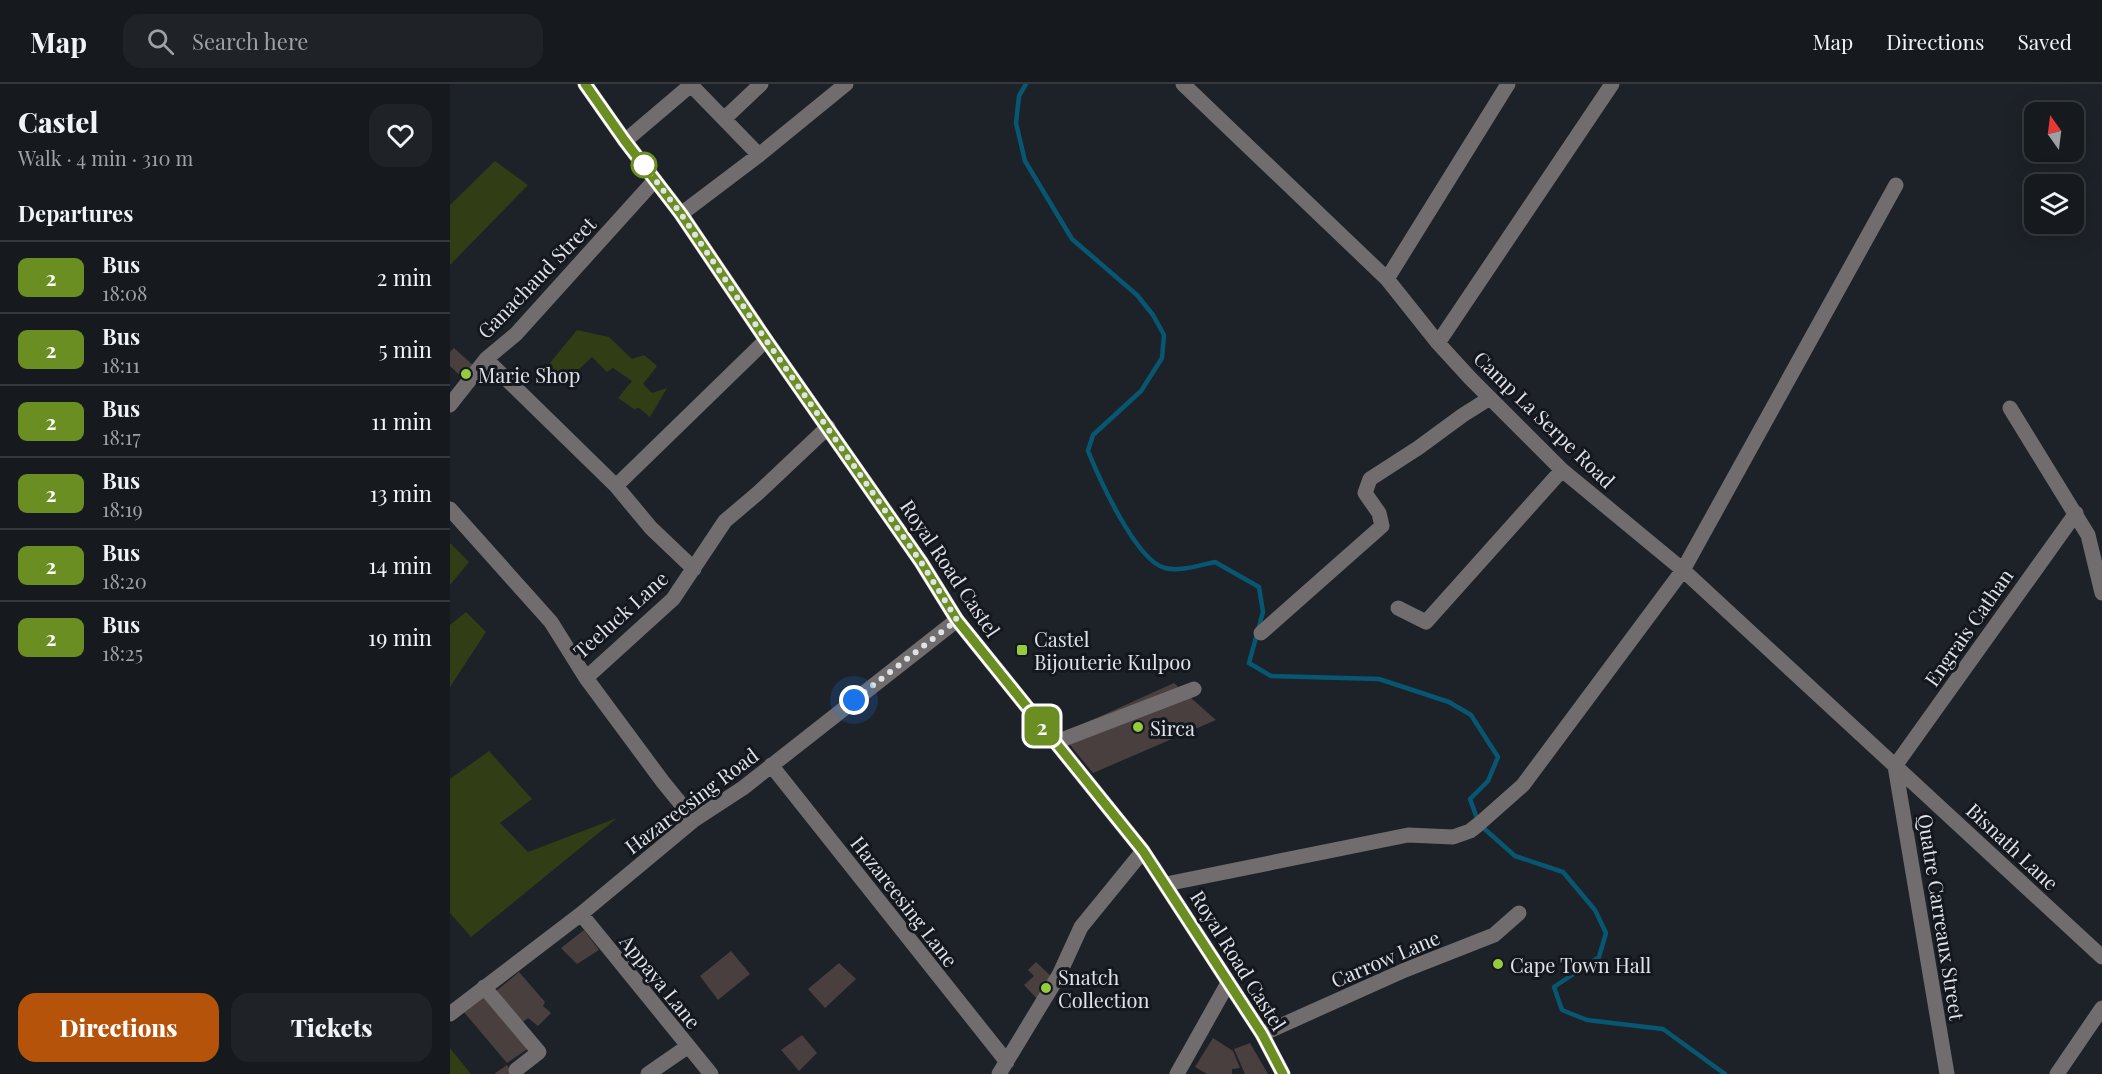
<!DOCTYPE html>
<meta charset="utf-8">
<style>
body{margin:0;font-family:"Playfair Display",serif;background:#1f2327;color:#f1f3f6;height:100vh;display:flex;flex-direction:column;font-size:22px;white-space:nowrap}
*{box-sizing:border-box;margin:0}
p{font-size:20px;color:#9ea1a4}
.icon{flex:none;width:33px;height:33px;fill:none;stroke:currentColor;stroke-width:2;stroke-linecap:round;stroke-linejoin:round}
.map{position:relative;flex:1;overflow:hidden}
.panel{display:flex;flex-direction:column;background:#161a1e;width:450px}
.panel>*{flex:none}
.badge{padding:0 12px;border-radius:9px;font-size:21px;line-height:39px}
.needle{width:39px;rotate:346deg}
.tools{position:absolute;left:1574px;top:18px;display:grid;gap:12px}
.tools a{display:grid;place-items:center;width:60px;height:60px;border-radius:12px;background:#161a1e;box-shadow:0 6px 24px #0002,0 0 0 2px #35383c;font-size:30px}
.you{position:absolute;width:30px;height:30px;margin:-15px;border:4px solid #fff;border-radius:50%;background:#1a73e8;box-shadow:0 0 0 9px #1a73e833}
.map>.badge{position:absolute;translate:-50% -50%;box-shadow:0 0 0 3px #fff}
h2{padding:0 18px;font-size:22px;line-height:54px}
.round{display:grid;place-items:center;flex:none;width:63px;height:63px;border-radius:18px;background:#1f2327}
.summary{display:flex;align-items:center;justify-content:space-between;height:102px;padding:0 18px}
h1{font-size:28px;font-weight:800;line-height:45px}
.button{display:flex;gap:12px;margin-top:auto;padding:12px 18px}
.button a{flex:1;height:69px;border-radius:18px;background:#b45309;color:#fff;font-size:24px;font-weight:800;line-height:69px;text-align:center}
.button a+a{background:#1f2327;color:#f1f3f6}
ul{padding:0;list-style:none}
li{display:flex;align-items:center;gap:18px;height:72px;padding:0 18px;border-top:2px solid #35383c}
li div{flex:1}
li b{display:block;font-size:22px}
li em{font-style:normal}
li .badge{min-width:66px;font-weight:700;text-align:center}
header{display:flex;align-items:center;gap:36px;box-sizing:border-box;height:84px;padding:0 30px;background:#161a1e;border-bottom:2px solid #35383c}
header strong{font-size:28px}
nav{display:flex;gap:33px;margin-inline-start:auto;font-size:21px}
.search{width:420px;height:54px;background:#1f2327;display:flex;align-items:center;gap:15px;box-sizing:border-box;padding:0 21px;border-radius:18px;color:#9ea1a4;font-size:22px}
main{display:flex;flex:1;min-height:0}
.map>svg:first-child{display:block}
.green{fill:#303d15}
.lines{fill:none;stroke-linecap:round;stroke-linejoin:round}
.stream{stroke:#075772;stroke-width:4.5}
.building{fill:#493f3e}
.minor{stroke:#716c6d;stroke-width:15}
.major{stroke:#c2b8ba;stroke-width:15}
.line-casing{stroke:#fff;stroke-width:14}
.line{stroke:#6b8e23;stroke-width:9}
.walk{stroke:#dfe3e7;stroke-width:6;stroke-dasharray:0 10.8}
.stop-dot{fill:#fff;stroke:#6b8e23;stroke-width:3}
.poi-dot{fill:#94cc3b;stroke:#14181e;stroke-width:2}
.labels{text-anchor:middle;dominant-baseline:central;stroke-width:6;stroke-linejoin:round;paint-order:stroke}
.street-label{font-size:20px;fill:#dfe3e7;stroke:#14181e}
.poi-label{font-size:20px;fill:#dfe3e7;stroke:#14181e;text-anchor:start}
</style>
<header>
<strong>Map</strong>
<div class="search"><svg class="icon" aria-label="search" viewBox="0 0 24 24"><circle cx="10" cy="10" r="6"/><path d="M15 15l6 6"/></svg>Search here</div>
<nav><a>Map</a><a>Directions</a><a>Saved</a></nav>
</header>
<main>
<section class="panel">
<div class="summary"><div><h1>Castel</h1><p>Walk · 4 min · 310 m</p></div><a class="round"><svg class="icon" aria-label="heart" viewBox="0 0 24 24"><path d="M12 20l-8-8c-3-5 5-10 8-4 3-6 11-1 8 4z"/></svg></a></div>
<h2>Departures</h2>
<ul>
<li><span class="badge" style="background:#6b8e23;color:#fff">2</span><div><b>Bus</b><p>18:08</p></div><em>2 min</em></li>
<li><span class="badge" style="background:#6b8e23;color:#fff">2</span><div><b>Bus</b><p>18:11</p></div><em>5 min</em></li>
<li><span class="badge" style="background:#6b8e23;color:#fff">2</span><div><b>Bus</b><p>18:17</p></div><em>11 min</em></li>
<li><span class="badge" style="background:#6b8e23;color:#fff">2</span><div><b>Bus</b><p>18:19</p></div><em>13 min</em></li>
<li><span class="badge" style="background:#6b8e23;color:#fff">2</span><div><b>Bus</b><p>18:20</p></div><em>14 min</em></li>
<li><span class="badge" style="background:#6b8e23;color:#fff">2</span><div><b>Bus</b><p>18:25</p></div><em>19 min</em></li>
</ul>
<div class="button"><a>Directions</a><a>Tickets</a></div>
</section>
<div class="map">
<svg width="1652" height="990" viewBox="0 0 1652 990">
<rect width="100%" height="100%" fill="#1d2228"/>
<path class="green" d="M45,77L78,101L0,181V121Z
M127,246L159,253L182,275L194,271L207,282L193,300L202,309L217,304L200,333L189,324L184,325L168,314L182,297L163,284L157,288L142,273L111,302L91,290Z
M0,459L19,478L0,501Z
M16,528L36,548L0,603V541Z
M39,667L82,715L50,739L78,768L167,734L21,853L0,829V695Z
M0,964L21,990H0Z"/>
<g class="lines">
<path class="stream" d="M576,0L569,12L566,39L575,77L622,155L687,211L703,231L714,251L712,274L691,307L643,351L638,367C649,394 686,477 715,484C730,488 750,481 765,478L809,503L813,528L799,579L821,592L929,595L999,618L1021,631L1048,673L1038,697L1020,715L1029,740L1065,772L1113,788L1145,826L1156,849L1149,873L1104,903L1112,926L1137,936L1213,945L1275,990"/>
</g>
<path class="building" d="M4,264L24,282L15,296L0,282V268Z
M724,599L766,636L643,689L611,650Z
M134,846L149,866L127,880L111,864Z
M281,867L300,890L268,916L250,892Z
M586,878L604,895L590,918L574,901L584,892L578,886Z
M389,879L406,895L375,924L358,905Z
M69,888L95,918L93,922L101,929L88,942L78,934L73,938L45,908Z
M37,909L82,962L57,979L13,927Z
M352,951L367,969L349,987L331,966Z
M763,954L783,967L790,984L782,985V990H757L745,983Z
M800,959L818,990H795L784,965Z
M57,981L63,990H44Z"/>
<g class="lines">
<path class="minor" d="M733,0L937,195L988,259L1020,294L1112,386L1233,486L1652,873
M241,1L309,71
M274,35L311,0
M175,57L242,0
M231,130L309,71L396,0
M937,195L1058,0
M988,259L1162,0
M36,275L166,402L201,444L244,485
M0,321L36,275L66,250L205,96
M1560,324L1638,451L1652,509
M166,402L316,256
M0,425L101,538L136,594L213,698L244,736
M948,524L976,538L1112,386
M811,549L932,442L929,429L915,409L920,395L968,364L1013,331L1040,314
M136,594L223,515L275,437L308,409L378,343
M606,658L744,605
M321,681L557,978
M1445,682L1497,990
M1445,682L1626,429
M716,800L958,751L1003,753L1020,747L1029,740L1073,701L1233,486L1446,101
M131,830L261,990
M34,903L89,968L66,986
M0,930L131,830L244,736L293,704L507,536
M812,950L955,886L1044,851L1069,829
M198,990L237,963
M549,990L609,891L631,843L693,767
M727,990L778,899
M1607,990L1652,924"/>
<path class="major" d="M135,0L175,57L231,130L316,256L471,478L507,536L693,767L812,950L833,990"/>
</g>
<g class="lines">
<defs>
<path id="line" d="M135,0L175,57L231,130L316,256L471,478L507,536L693,767L812,950L833,990"/>
</defs>
<use href="#line" class="line-casing"/>
<use href="#line" class="line"/>
<path class="walk" d="M194,81L231,130L316,256L471,478L507,536L404,616"/>
</g>
<circle class="stop-dot" cx="194" cy="81" r="12"/>
<g class="poi-dot">
<circle cx="16" cy="290" r="6"/>
<rect x="566" y="560" width="12" height="12" rx="3"/>
<circle cx="688" cy="643" r="6"/>
<circle cx="1048" cy="880" r="6"/>
<circle cx="596" cy="904" r="6"/>
</g>
<g class="labels">
<g class="street-label">
<text transform="translate(86 193) rotate(-46)">Ganachaud Street</text>
<text transform="translate(1095 335) rotate(44)">Camp La Serpe Road</text>
<text transform="translate(501 484) rotate(56)">Royal Road Castel</text>
<text transform="translate(170 530) rotate(-42)">Teeluck Lane</text>
<text transform="translate(1518 543) rotate(-55)">Engrais Cathan</text>
<text transform="translate(241 716) rotate(-37)">Hazareesing Road</text>
<text transform="translate(1563 762) rotate(43)">Bisnath Lane</text>
<text transform="translate(455 817) rotate(52)">Hazareesing Lane</text>
<text transform="translate(1492 833) rotate(81)">Quatre Carreaux Street</text>
<text transform="translate(935 874) rotate(-23)">Carrow Lane</text>
<text transform="translate(789 876) rotate(58)">Royal Road Castel</text>
<text transform="translate(211 897) rotate(51)">Appaya Lane</text>
</g>
<g class="poi-label">
<text x="28" y="290">Marie Shop</text>
<text x="584" y="554">Castel<tspan x="584" dy="23">Bijouterie Kulpoo</tspan></text>
<text x="700" y="643">Sirca</text>
<text x="1060" y="880">Cape Town Hall</text>
<text x="608" y="892">Snatch<tspan x="608" dy="23">Collection</tspan></text>
</g>
</g>
</svg>
<div class="tools">
<a><svg class="needle" viewBox="-14 -14 28 28"><path d="M0-13l5 13h-10z" fill="#e53935"/><path d="M0 13l5-13h-10z" fill="#9ea1a4"/></svg></a>
<a><svg class="icon" aria-label="layers" viewBox="0 0 24 24"><path d="M12 4l9 5-9 5-9-5zM3 14l9 5 9-5"/></svg></a>
</div>
<div class="you" style="left:404px;top:616px"></div>
<b class="badge" style="left:592px;top:642px;background:#6b8e23;color:#fff">2</b>
</div>
</main>
